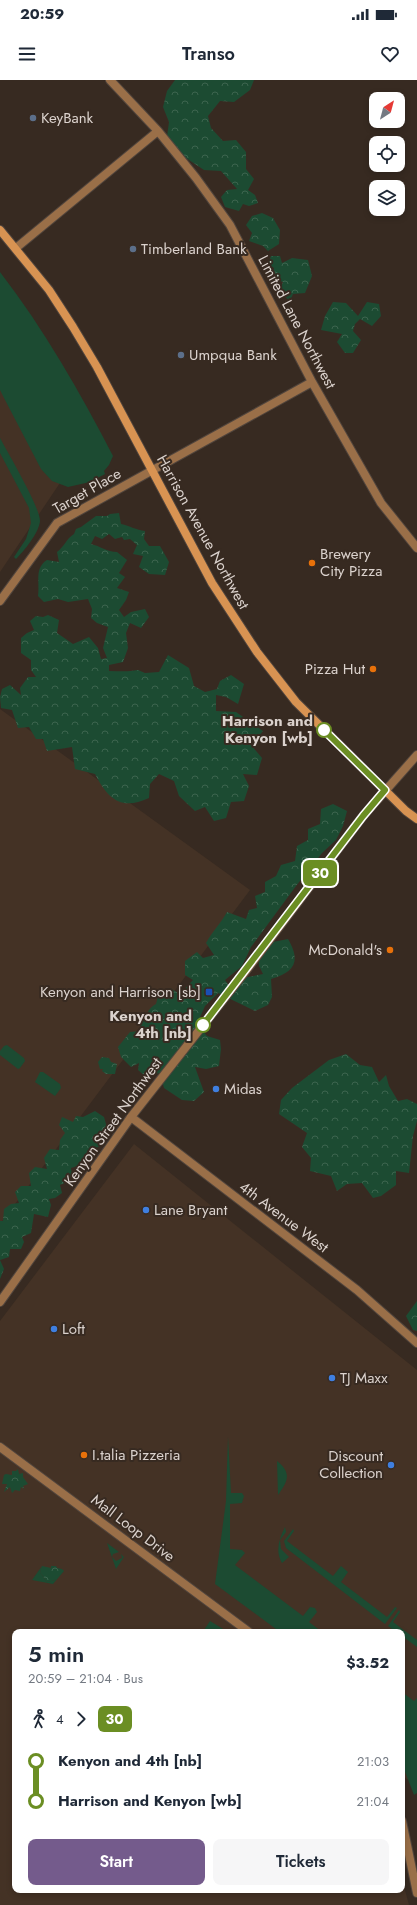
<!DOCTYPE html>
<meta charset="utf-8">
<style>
body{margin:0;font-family:Jost,sans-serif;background:#f6f6f7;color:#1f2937;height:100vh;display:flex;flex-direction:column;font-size:15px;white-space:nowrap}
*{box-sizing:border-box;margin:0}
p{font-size:13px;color:#747a83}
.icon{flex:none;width:22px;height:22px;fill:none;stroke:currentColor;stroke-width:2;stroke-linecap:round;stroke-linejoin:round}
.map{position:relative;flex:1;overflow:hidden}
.side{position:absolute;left:12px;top:1549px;width:393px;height:264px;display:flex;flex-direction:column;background:#fff;border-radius:8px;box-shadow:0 2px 6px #0003}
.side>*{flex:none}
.badge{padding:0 8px;border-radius:6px;font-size:14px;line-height:26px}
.needle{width:26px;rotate:36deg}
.fabs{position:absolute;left:369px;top:12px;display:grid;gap:8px}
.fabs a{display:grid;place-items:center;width:36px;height:36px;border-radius:8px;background:#fff;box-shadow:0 2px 6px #0003;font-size:20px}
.map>.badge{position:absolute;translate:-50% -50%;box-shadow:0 0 0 2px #fff}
.legs{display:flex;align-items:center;gap:6px;height:44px;padding:0 16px;font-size:13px}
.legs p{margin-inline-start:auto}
.head{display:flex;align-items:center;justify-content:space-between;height:68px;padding:0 16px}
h1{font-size:22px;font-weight:600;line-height:30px}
.cta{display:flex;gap:8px;margin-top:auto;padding:8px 16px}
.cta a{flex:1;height:46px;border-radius:8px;background:#745b8c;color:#fff;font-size:16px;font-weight:600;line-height:46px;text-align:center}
.cta a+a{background:#f6f6f7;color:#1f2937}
ul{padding:0 16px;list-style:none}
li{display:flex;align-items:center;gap:14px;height:40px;font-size:15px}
li i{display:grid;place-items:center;width:6px;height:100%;margin:0 5px;background:currentColor}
li i::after{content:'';width:10px;height:10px;margin:-5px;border:3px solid;border-radius:50%;background:#fff}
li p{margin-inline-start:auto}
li:first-child i{background:linear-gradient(#0000 50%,currentColor 0)}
li:last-child i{background:linear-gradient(currentColor 50%,#0000 0)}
.status{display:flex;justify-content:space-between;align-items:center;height:28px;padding:0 20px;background:#fff;direction:ltr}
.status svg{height:11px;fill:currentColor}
header{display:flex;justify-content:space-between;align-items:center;height:52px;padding:0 16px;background:#fff;font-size:18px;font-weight:600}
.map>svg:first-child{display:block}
.built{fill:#443225}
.green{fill:#1c4b32}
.forest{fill:url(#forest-crowns)}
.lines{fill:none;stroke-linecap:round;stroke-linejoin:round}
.minor-casing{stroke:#51453d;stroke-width:10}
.tertiary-casing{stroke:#51453d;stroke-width:10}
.secondary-casing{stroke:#51453d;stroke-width:10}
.minor{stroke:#9a6f48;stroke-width:8}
.tertiary{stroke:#9a6f48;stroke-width:8}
.secondary{stroke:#d89352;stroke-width:8}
.line-1-casing{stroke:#fff;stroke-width:9}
.line-1{stroke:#6b8e23;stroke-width:6}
.service-dot{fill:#5c6f8a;stroke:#372a21;stroke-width:1.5}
.food-dot{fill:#e8710a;stroke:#372a21;stroke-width:1.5}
.stop-1-dot{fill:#fff;stroke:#6b8e23;stroke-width:2}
.transit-dot{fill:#1a4fb4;stroke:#372a21;stroke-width:1.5}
.shop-dot{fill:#3f7fe0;stroke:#372a21;stroke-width:1.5}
.labels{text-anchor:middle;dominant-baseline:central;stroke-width:4;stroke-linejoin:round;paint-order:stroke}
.poi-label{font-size:15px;fill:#dbd2cd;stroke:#372a21;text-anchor:start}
.street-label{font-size:15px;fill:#dbd2cd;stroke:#372a21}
.stop-label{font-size:15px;font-weight:bold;fill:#dbd2cd;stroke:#372a21;text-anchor:end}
</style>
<div class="status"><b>20:59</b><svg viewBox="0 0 49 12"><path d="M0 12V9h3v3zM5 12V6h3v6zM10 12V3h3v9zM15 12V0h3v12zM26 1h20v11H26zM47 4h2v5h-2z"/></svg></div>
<header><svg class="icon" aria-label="menu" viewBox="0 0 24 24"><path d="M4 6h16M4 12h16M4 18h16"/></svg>Transo<svg class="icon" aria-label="heart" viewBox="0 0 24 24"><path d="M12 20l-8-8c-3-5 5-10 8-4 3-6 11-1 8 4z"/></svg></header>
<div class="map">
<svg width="417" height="1825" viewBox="0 0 417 1825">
<defs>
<pattern id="forest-crowns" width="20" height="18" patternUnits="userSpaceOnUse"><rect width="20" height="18" fill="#1c4b32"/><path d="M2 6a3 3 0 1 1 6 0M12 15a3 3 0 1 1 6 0" fill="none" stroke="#3c644e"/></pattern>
</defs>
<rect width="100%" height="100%" fill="#372a21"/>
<path class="built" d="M0,257L66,394L0,492Z
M0,629L250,810L0,1144Z
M134,1064L417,1290V1705L402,1696V1552H15V1810H402V1799L409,1825H0V1241Z"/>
<path class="green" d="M0,192C44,249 80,312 113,376L109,385L104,391L105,394L90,402L68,407L52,401L41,389L4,318L0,310Z
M0,358C8,373 40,427 40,441C39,453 24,471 16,479L14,477L26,459L31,443L29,428L0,373Z
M7,965L24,978L25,981L20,988L18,989L0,975V971L4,966Z
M40,992H43L60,1004L61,1008L55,1016L35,1002Z
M228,1357L231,1413H242L244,1416L242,1423L230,1424V1469L242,1470L245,1473L235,1485L303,1536L310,1527L315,1528L317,1532L309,1542L322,1552H280L215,1504L226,1421Z
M277,1381C292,1393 288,1401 278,1415Z
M285,1447L286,1452L280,1460L281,1469L289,1477L282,1483C275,1471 279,1459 285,1447Z
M293,1449L294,1451L287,1461L333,1496L341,1486L348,1492L341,1502L387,1537L395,1527L397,1528L385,1544L286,1468L284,1461Z
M107,1463L119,1472L113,1474L112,1477L116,1481L122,1478L121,1474L124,1477L116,1489Z
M42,1486L40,1492L47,1502L55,1500L57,1488L62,1489L64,1491L53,1504L32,1500Z
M399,1530L400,1532L393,1542L417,1560V1567L402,1556V1552H396L388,1546Z
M210,1541L228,1552L204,1550Z
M402,1612L414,1621L417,1618V1713L414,1715L402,1684Z"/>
<path class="forest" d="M175,0H254L250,10L234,22L220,21L208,36L211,48L223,61L236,60L246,72V89L254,99L248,110L255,115L258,123L249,126L243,124L239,131L225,127L221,117L227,110L237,109L221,91L204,90L180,74L167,57L169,42L163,27L167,11Z
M262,133L273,138L280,150L279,164L268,171L263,166L249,161L252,153L246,145L252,136Z
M271,176H280L282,183L292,178L308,180L312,196L305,213L293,214L290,221L279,212L283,202L272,198L274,188L268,184Z
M333,222L346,223L358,236L367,222L379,224L381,236L372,246L360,239L355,244L353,251L361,260L353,273H345L337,262L342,254L321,250L325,236Z
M119,433L121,444C130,446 136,450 145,451L144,459L149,466H160L169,482L165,495L149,494L139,487L143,476L133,474L137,465L130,459L124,460L122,457L115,459L109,454L102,459L95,456L91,464C100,466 107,472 117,472L127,480L119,493L125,497L117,508L129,512L126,520L119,530L124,537L131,532L145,529L149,537L141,548L130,543L126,553L128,568L123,582L109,585V591C119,591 128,592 138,590L145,593L159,592L168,575L189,588L194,606L205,612L217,609L220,601L231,595L244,604L238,624L226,617L216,615V631L236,632L263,651L251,665L262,678L257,695L243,694L249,706L244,721L231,722L226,738L214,741L205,727L195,731L179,716L174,701L159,694L150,704L149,718C121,731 108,719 95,694L75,689L72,667L47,671L43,659H36L29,647L18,648L12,630L1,628L0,617L2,609L10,605L21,615L20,608L28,597H36L31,590V580L21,573V558L27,553L34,550L30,541L36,536L43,537L48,535L59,540L57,553L73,564L89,557L98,568L101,579L107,578L103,568L108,547L97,543L91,538L92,529L88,519L68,522L58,519L44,522L38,516C40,503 34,488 47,480L59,482L57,472C65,466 66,459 74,454L76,449L81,447L96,436H107L110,434Z
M333,724L347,731L343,746L336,760L322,773L296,806L251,867L242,886L225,900L235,914V895L248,897L263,894L259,886L258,865L288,859C301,881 295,892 271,899L272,917L268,925L255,931L218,913L205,926L197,944L207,956L220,960L221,969L219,986L206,989L195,987L204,1012L194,1021L182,1020L164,1008L160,993L145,996L138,990L139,983L131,987L121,977L118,967L130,952L140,951V943C147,936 148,928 156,924L159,913L170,908L180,914L193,900L185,895V881L197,872L203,878L214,875L206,863C212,852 221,843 227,832L246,839L249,830L257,828L255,816L265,812V802L276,796L281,785L295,781L297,766L308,760V749L320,744L321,729Z
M346,974L360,985L372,987L379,1002L386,995L389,1006L398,1021L407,1019L417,1024V1041L413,1056L409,1093L396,1091V1105L381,1116L373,1118L362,1103L347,1104L337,1111L331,1096L310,1091L311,1078L302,1067L307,1053L279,1034L281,1020L292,1008L329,980Z
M102,977L109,978L111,982L117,984L115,994H106L102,991L103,989H100L98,982Z
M95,1031L104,1037C110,1055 107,1067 87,1071C85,1083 81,1085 71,1088L72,1095L67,1102L60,1105L62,1113L55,1118L49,1119L51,1125L48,1137L34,1134L31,1153L22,1157L24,1162L21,1169H10L9,1177L0,1180L4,1189L0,1199V1141H3L4,1129L11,1124L19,1123L15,1112L21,1106H31L29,1093L35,1087L47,1089L44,1078L50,1069L59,1070L60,1060L65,1053L59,1045L62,1037L73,1042L76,1036L83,1037Z
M417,1221V1251L413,1250L406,1236Z
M18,1389L19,1394L23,1393V1397L28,1404L23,1406L24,1409L21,1407L20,1411L15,1410L12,1413L10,1407L4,1412L7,1404H2L4,1395L6,1394L12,1395V1391H16Z
M42,1486L51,1488V1486H56L59,1491C60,1499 53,1501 47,1502L40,1492Z"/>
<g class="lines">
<defs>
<path id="minor" d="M110,0L158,51L196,98L230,145L312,302L381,423L417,468
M16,168L158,51
M0,521L57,443L312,302
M0,1222L131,1037
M0,1367L249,1552
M402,1741L417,1813"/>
<path id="tertiary" d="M417,675L363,736L248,888L131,1037L357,1210L417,1263"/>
<path id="secondary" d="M0,150L49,210L73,247L97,287L212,503L257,572L296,622L406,731L417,739"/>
</defs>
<use href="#minor" class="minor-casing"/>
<use href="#tertiary" class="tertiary-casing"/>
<use href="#secondary" class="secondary-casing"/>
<use href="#minor" class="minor"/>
<use href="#tertiary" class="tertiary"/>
<use href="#secondary" class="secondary"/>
</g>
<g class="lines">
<defs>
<path id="line-1" d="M203,945L363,736L385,710L324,650"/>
</defs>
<use href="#line-1" class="line-1-casing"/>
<use href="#line-1" class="line-1"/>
</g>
<g class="service-dot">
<circle cx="33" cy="38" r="4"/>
<circle cx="133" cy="169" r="4"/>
<circle cx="181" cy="275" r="4"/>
</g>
<g class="food-dot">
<circle cx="312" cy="483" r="4"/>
<circle cx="373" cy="589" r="4"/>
<circle cx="390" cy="870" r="4"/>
<circle cx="84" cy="1375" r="4"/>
</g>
<g class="stop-1-dot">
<circle cx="324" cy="650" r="7"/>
<circle cx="203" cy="945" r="7"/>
</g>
<rect class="transit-dot" x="205" y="908" width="8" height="8" rx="2"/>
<g class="shop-dot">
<circle cx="216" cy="1009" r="4"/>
<circle cx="146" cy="1130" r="4"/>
<circle cx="54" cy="1249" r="4"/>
<circle cx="332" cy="1298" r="4"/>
<circle cx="391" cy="1385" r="4"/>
</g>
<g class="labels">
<g class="poi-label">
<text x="41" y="38">KeyBank</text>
<text x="141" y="169">Timberland Bank</text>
<text x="189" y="275">Umpqua Bank</text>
<text x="320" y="474">Brewery<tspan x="320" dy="17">City Pizza</tspan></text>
<text x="365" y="589" text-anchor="end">Pizza Hut</text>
<text x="382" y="870" text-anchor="end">McDonald's</text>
<text x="201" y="912" text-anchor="end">Kenyon and Harrison [sb]</text>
<text x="224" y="1009">Midas</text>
<text x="154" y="1130">Lane Bryant</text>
<text x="62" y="1249">Loft</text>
<text x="340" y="1298">TJ Maxx</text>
<text x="92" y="1375">I.talia Pizzeria</text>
<text x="383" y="1376" text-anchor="end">Discount<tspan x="383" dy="17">Collection</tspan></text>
</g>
<g class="street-label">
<text transform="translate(297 242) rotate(62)">Limited Lane Northwest</text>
<text transform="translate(87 411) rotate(-30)">Target Place</text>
<text transform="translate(203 452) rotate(61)">Harrison Avenue Northwest</text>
<text transform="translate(113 1042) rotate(-54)">Kenyon Street Northwest</text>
<text transform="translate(284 1137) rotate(37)">4th Avenue West</text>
<text transform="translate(133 1448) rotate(37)">Mall Loop Drive</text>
</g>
<g class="stop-label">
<text x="313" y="641">Harrison and<tspan x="313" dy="17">Kenyon [wb]</tspan></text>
<text x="192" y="936">Kenyon and<tspan x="192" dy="17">4th [nb]</tspan></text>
</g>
</g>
</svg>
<div class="fabs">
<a><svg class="needle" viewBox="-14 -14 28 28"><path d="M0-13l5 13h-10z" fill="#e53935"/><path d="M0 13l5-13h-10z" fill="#747a83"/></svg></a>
<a><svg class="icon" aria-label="locate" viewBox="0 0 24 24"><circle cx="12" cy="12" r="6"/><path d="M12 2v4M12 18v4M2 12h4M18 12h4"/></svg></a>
<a><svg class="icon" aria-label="layers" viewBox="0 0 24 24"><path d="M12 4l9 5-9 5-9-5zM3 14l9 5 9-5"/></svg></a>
</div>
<b class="badge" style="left:320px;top:793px;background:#6b8e23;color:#fff">30</b>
<section class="side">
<div class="head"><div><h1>5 min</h1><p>20:59 – 21:04 · Bus</p></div><b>$3.52</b></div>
<div class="legs"><svg class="icon" aria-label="walk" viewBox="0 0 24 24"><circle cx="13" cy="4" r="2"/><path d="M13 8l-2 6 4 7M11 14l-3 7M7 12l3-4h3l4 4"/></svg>4<svg class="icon" aria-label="forward" viewBox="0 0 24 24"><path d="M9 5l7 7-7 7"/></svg><b class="badge" style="background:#6b8e23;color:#fff">30</b></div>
<ul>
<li><i style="color:#6b8e23"></i><b>Kenyon and 4th [nb]</b><p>21:03</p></li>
<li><i style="color:#6b8e23"></i><b>Harrison and Kenyon [wb]</b><p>21:04</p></li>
</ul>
<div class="cta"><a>Start</a><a>Tickets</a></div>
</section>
</div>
